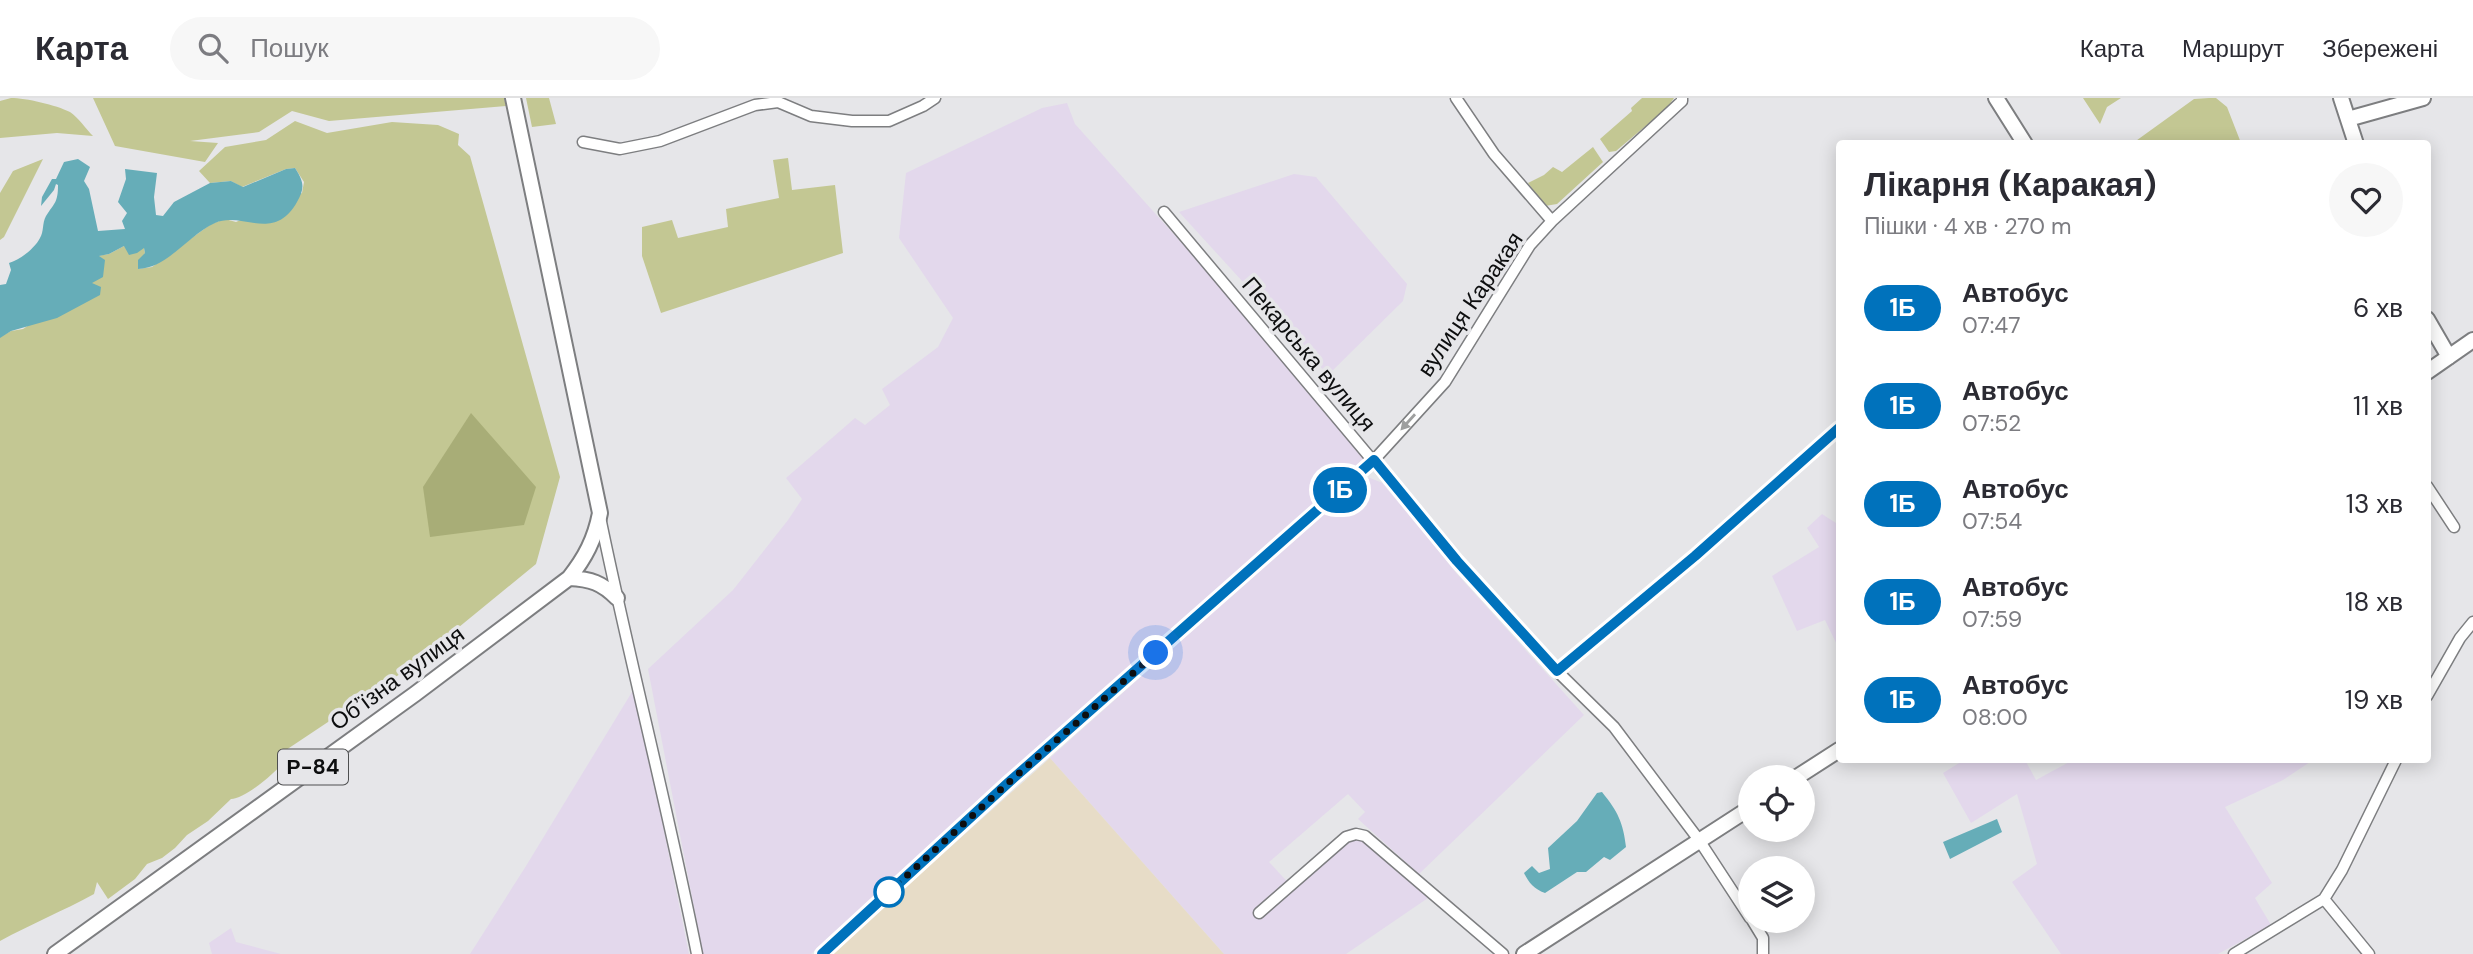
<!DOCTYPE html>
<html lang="uk">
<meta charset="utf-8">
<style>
body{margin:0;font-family:"DM Sans",sans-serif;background:#f7f7f7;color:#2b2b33;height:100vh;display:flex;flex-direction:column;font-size:26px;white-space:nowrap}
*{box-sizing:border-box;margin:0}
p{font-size:23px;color:#7c7c81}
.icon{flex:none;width:38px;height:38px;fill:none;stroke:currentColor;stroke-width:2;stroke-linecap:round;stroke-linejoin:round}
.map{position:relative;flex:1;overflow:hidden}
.details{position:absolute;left:1836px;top:42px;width:595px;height:623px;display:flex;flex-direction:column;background:#fff;border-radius:7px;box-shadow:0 4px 18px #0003}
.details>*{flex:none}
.badge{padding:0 14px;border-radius:23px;font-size:24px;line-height:46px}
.controls{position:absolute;left:1738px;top:667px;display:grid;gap:14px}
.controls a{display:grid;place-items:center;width:77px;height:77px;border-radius:50%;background:#fff;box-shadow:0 4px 18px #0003;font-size:35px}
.you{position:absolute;width:35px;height:35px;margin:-18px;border:5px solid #fff;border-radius:50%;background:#1a73e8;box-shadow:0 0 0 10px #1a73e833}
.map>.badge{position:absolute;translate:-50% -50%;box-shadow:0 0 0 4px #fff}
.round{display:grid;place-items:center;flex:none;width:74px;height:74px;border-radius:37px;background:#f7f7f7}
.headline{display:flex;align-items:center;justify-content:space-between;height:119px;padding:0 28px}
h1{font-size:33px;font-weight:700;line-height:52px}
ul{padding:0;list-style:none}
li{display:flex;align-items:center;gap:21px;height:98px;padding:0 28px}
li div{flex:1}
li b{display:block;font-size:26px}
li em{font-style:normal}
li .badge{min-width:77px;font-weight:700;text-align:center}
header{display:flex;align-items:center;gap:42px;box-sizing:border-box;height:98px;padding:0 35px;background:#fff;border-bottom:2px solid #e1e1e2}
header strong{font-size:33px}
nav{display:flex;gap:38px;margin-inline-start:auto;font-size:24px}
.search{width:490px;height:63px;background:#f7f7f7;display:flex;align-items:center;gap:18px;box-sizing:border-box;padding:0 24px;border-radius:38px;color:#7c7c81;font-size:26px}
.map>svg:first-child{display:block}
.industrial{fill:#e3d8ec}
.medical{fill:#e7dcc7}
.green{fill:#c3c793}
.forest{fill:#a8ad77}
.water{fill:#66adb8}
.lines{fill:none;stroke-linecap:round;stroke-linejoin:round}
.street-casing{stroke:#7d7e80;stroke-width:13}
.secondary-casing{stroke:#7d7e80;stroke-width:18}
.primary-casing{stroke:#7d7e80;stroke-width:18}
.street{stroke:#fff;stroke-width:10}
.secondary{stroke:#fff;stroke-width:14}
.primary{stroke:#fff;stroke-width:14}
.oneway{fill:#9e9f9f}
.line-casing{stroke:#fff;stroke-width:16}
.line{stroke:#0072bc;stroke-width:10}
.walk{stroke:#0d0e0f;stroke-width:7;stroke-dasharray:0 12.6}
.stop-dot{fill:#fff;stroke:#0072bc;stroke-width:3.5}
.labels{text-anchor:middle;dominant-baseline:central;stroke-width:7;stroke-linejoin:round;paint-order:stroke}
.shield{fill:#e6e6e9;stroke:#4e4f50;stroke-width:2}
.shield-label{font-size:21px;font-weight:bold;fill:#0d0e0f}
.street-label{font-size:23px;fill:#0d0e0f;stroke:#e6e6e9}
</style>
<header>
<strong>Карта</strong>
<div class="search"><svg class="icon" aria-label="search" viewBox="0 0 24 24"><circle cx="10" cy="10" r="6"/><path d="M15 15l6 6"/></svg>Пошук</div>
<nav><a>Карта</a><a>Маршрут</a><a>Збережені</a></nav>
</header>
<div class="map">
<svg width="2473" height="856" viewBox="0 0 2473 856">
<rect width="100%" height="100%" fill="#e6e6e9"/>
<path class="industrial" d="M1067,5L1075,26L1239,209L1367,361L1024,661L811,856H703L648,571L733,492L788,422L802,401L786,380L855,320L865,327L890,307L882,291L938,249L953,220L899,140L906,75L1042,10Z
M1294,76L1316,79L1407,186L1403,203L1328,277L1179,114Z
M1370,380L1385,386L1457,476L1584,617L1419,776L1358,721L1365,714L1348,696L1269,764L1294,791L1350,742L1360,740L1365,742L1428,800L1346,856H1224L1050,660L1361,382Z
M1822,416L1839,427V551L1825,522L1797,533L1772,478L1819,449L1807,430Z
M635,589L689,856H470L526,768Z
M1964,662H2025L2036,682L2073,662H2313L2283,682L2225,709L2272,785L2255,800L2271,827L2218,856H2061L2012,784L2037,766L2017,696L1971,725L1943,675Z
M231,830L236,844L281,856H212L209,845Z"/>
<path class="medical" d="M1050,660L1224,856H833L918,778Z"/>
<path class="green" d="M11,0C26,0 56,7 70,14C78,19 86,31 93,38L57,35L0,40V3Z
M93,0H504L506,8L329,23L292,13L259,34L190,43L218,45L205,64L115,48Z
M526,0H549L556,26L532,29Z
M1642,0H1674L1667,10L1616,53L1609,54L1600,41L1632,13L1631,10Z
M2083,0H2121L2107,9L2100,26Z
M2209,0H2216L2227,9L2241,45H2133L2194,1Z
M295,23L327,35L392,24L438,27L459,36L458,47L470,58L560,379L536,466L409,570L280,656L285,663C276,674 245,701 231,701L208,723L187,737L175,750L162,760L147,766L135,781L108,801L97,784L94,796C63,813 31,826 0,843V239L11,233L23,231L91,185L97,158L109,156L124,148L144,150L145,155L138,171L152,169L211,126L225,121L236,124L302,95L304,84L295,70L286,71L242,89L231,83L210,85L199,73L225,49L266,42Z
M1593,49L1603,64L1557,106L1545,108L1528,85L1544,77L1553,69L1562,74Z
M788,60L792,92L835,87L843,155L661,215L642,158V129L672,122L678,140L728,129L726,111L779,100L773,62Z
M43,61L4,139L0,142V95L13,73Z"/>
<path class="forest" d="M471,315L536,389L524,427L430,439L423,389Z"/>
<path class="water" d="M78,61L90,69L84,83L89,91L98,133L125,131L122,123L127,115L118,104L126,81L125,71L157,75L154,99L156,117L163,118L174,104L210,85L231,83L243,89L286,71L295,70C304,84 305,90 297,104C274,145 242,113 215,125C188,137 168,170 138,171V162L145,155L144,150L137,155L129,157L124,148L109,156L99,158L105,162L103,179L92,185L101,189L100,197L57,220L11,233L0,240V187L6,186L11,172L9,165C20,162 35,150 40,140C44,134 42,125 46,118C54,105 58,105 58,87L56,86L54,92L41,108L42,99L52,81H56L64,64Z
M1602,694C1618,714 1623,724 1626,749L1610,762L1604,759L1586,774H1577L1545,795C1534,791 1529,785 1524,775L1532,768L1539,775L1550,771L1548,750L1577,723L1597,695Z
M1997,721L2002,734L1950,761L1943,744Z"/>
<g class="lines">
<defs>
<path id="street" d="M1456,0L1494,56L1552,123
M583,44L620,51L660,43L755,7L778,4L811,18L852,23H889L923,8L935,0
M1164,114L1457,463L1557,573L1614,629L1699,742L1750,820
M2427,388L2454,429
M600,419C630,565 668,710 697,856
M1557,573L1695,458L1839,330
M2427,598L2460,540L2473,524
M2324,801L2369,856
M1259,815L1346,739L1356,736L1365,738L1503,856
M1752,822L1763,840V856
M822,856L1024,670L1374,362L1445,284L1530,147L1552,123L1682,3V0
M2234,856L2324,801L2342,772L2396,662"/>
<path id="secondary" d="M1996,0L2025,46
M2341,0L2356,46
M2348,21L2423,0
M2427,221L2449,259
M2427,274L2473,242
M1797,679L1839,652
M1524,856L1750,710"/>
<path id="primary" d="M569,480C591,481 602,485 617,500
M55,856L415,596L569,480C585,460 595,441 600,415L513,0"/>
</defs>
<use href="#street" class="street-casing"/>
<use href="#secondary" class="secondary-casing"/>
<use href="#primary" class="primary-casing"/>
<use href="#street" class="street"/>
<use href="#secondary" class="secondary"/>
<use href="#primary" class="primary"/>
</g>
<defs><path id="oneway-solid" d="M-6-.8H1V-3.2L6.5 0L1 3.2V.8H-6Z" transform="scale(1.75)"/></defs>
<use class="oneway" href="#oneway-solid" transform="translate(1408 324) rotate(132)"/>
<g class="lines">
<defs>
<path id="line" d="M822,856L1008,685L1374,362L1457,463L1557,573L1695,458L1839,330"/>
</defs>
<use href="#line" class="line-casing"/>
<use href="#line" class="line"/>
<path class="walk" d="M889,794L1008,685L1156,555"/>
</g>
<circle class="stop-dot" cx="889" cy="794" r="14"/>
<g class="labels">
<rect class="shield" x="278" y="651.5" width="70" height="35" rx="5"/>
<g class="shield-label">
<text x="313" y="669">Р-84</text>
</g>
<g class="street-label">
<text transform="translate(1470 206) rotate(-56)">вулиця Каракая</text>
<text transform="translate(1309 256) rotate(50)">Пекарська вулиця</text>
<text transform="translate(397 580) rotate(-36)">Обʼїзна вулиця</text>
</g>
</g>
</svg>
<div class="controls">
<a><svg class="icon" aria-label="locate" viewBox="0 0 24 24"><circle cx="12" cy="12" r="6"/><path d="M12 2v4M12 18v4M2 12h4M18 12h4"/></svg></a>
<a><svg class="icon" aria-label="layers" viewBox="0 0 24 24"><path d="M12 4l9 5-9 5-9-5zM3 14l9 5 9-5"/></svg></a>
</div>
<div class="you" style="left:1156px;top:555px"></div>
<b class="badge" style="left:1340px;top:392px;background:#0072bc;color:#fff">1Б</b>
<section class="details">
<div class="headline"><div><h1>Лікарня (Каракая)</h1><p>Пішки · 4 хв · 270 m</p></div><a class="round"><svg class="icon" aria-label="heart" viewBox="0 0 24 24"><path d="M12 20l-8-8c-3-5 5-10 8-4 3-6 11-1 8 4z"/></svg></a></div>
<ul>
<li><span class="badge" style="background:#0072bc;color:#fff">1Б</span><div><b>Автобус</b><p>07:47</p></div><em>6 хв</em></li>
<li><span class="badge" style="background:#0072bc;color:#fff">1Б</span><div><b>Автобус</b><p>07:52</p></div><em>11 хв</em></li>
<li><span class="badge" style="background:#0072bc;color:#fff">1Б</span><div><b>Автобус</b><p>07:54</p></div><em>13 хв</em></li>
<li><span class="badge" style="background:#0072bc;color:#fff">1Б</span><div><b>Автобус</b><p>07:59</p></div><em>18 хв</em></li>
<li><span class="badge" style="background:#0072bc;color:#fff">1Б</span><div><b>Автобус</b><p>08:00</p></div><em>19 хв</em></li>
</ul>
</section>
</div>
